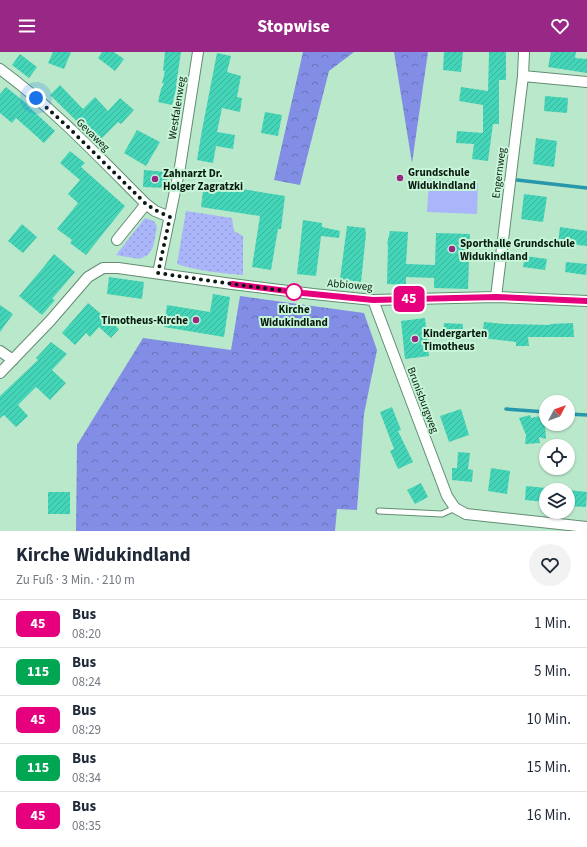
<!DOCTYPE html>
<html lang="de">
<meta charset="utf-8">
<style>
body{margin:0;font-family:"Source Sans 3",sans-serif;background:#f2f2f3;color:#1f2937;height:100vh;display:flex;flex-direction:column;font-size:15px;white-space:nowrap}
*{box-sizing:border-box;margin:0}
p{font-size:13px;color:#747a83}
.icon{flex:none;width:22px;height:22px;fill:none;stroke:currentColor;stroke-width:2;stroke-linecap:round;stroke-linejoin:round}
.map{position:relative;height:479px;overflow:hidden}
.side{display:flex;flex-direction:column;background:#fff;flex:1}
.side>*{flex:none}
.badge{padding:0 8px;border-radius:6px;font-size:14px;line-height:26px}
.needle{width:26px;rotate:49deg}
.tools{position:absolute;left:539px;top:343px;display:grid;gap:8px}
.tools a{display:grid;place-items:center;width:36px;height:36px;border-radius:50%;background:#fff;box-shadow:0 1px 3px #0004;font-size:20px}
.you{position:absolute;width:20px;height:20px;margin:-10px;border:3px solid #fff;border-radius:50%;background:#1a73e8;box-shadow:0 0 0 6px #1a73e833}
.map>.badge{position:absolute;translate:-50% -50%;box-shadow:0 0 0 2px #fff}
.round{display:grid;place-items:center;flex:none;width:42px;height:42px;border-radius:21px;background:#f2f2f3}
.summary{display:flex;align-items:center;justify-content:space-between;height:68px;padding:0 16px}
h1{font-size:19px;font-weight:700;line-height:30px}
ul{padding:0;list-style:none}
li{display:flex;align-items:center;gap:12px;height:48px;padding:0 16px;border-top:1px solid #e0e1e3}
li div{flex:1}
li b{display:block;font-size:15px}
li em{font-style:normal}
li .badge{min-width:44px;font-weight:700;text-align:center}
header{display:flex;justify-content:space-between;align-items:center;height:52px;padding:0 16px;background:#992785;color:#fff;font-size:18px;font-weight:700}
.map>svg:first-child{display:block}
.grass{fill:url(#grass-dots)}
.forest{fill:url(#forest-crowns)}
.pitch{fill:#aab6f9}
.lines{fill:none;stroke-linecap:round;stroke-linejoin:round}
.stream{stroke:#2797ab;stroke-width:3.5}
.building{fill:url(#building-hatch)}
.lane-casing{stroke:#628d72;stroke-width:7}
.street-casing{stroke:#628d72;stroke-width:12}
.lane{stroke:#fff;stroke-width:5}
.street{stroke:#fff;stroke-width:10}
.line-casing{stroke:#fff;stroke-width:9}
.line{stroke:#e6007e;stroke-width:6}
.walk{stroke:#091b10;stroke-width:4;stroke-dasharray:0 7.2}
.poi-dot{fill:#992785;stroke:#c7f5d7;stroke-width:1.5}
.stop-dot{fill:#fff;stroke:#e6007e;stroke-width:2}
.labels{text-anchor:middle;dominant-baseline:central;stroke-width:4;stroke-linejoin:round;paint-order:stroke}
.street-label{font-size:11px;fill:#091b10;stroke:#c7f5d7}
.poi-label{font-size:11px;font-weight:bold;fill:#091b10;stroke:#c7f5d7;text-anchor:start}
.stop-label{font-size:11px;font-weight:bold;fill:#091b10;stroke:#c7f5d7}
</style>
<header><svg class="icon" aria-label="menu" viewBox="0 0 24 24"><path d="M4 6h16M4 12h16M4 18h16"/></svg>Stopwise<svg class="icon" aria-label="heart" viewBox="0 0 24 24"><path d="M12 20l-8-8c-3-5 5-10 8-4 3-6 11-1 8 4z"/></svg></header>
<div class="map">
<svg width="587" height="479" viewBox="0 0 587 479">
<defs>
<pattern id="grass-dots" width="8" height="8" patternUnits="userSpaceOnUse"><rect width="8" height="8" fill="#aab6f9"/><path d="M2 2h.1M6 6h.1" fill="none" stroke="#919cd4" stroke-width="1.8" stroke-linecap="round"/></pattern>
<pattern id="forest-crowns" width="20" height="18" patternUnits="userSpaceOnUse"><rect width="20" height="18" fill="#828ee5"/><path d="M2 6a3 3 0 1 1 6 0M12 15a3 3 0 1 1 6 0" fill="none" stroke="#6973b8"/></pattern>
<pattern id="building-hatch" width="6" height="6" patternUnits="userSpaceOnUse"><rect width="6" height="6" fill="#44d4b7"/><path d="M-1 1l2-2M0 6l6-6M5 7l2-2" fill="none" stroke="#3ab59c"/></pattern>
</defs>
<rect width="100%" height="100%" fill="#bae8ca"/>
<path class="grass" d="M186,159L232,166L234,179L243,184V223C220,221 199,219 177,212Z
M145,166L154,169L157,175L153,195L148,203L139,207L116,203Z"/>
<path class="forest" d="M303,0H354L329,19L300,133L274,128Z
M394,0H428L412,111Z
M240,244L364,261L377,298L364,362L357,458L337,457L335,479H76L77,393L143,286L231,298Z"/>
<path class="pitch" d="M429,128L478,131L477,162L427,160Z"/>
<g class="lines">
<path class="stream" d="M517,128L587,136
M506,357L546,360
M568,362L587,363"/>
</g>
<path class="building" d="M53,0H71L64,17L48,11Z
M102,0H114L124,7L115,19L98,6Z
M165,0H181L176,34H177L172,53L158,50L161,37L164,32L162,31L165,19H163Z
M444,0H463L461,20L443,18Z
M489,0H506V28H499V72H493L488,109L472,107L474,92L456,91L457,79L483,81V53L459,49L461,35L488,39Z
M551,0H576L575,6L587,7V21L548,15Z
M217,1L231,4L227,20L241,24L237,45L242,46L240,60L222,56L217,80L235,83L233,97L216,94L213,111L197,108L202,78Z
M20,2L37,15L29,26L12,13Z
M60,33L83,57L95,45L108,59L120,46L134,58L121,72L118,70L98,90L50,43Z
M6,35L27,52V53L55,79L44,91L16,66L12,71L0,61V42Z
M545,44L568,46L567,61L544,59Z
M265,60L282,63L278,84L261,81Z
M137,78L160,90L146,114L124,101Z
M536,86L557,89L554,115L533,112Z
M70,99L85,111L81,115L125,154L86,203L70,191L72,188L57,177L78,151L68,142L80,128L60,111Z
M144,118L167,120L166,136L143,135Z
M204,131L285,144L281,177H278L271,218L252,215L260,164L201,155Z
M524,142L547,145L543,170L521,167Z
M303,168L322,171V175L340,179L339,186L321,184L316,224L297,222Z
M22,172L37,185L23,201L8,189Z
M347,174L365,176L366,182L361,230L340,227Z
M560,175L587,179V194L558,191Z
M390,179L408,180L406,212L435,213L436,181L470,182L468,237L434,236V226L406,225V233L387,232L388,192H387Z
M54,202L75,220L52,247L55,248L42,263L19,244L42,217Z
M525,204L547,207L545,218L523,215Z
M566,210L587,212L586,223L565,220Z
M109,225L144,230L142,247L107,242Z
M213,242L230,245L224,285L164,275L167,253L210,260Z
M88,251L119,277L111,286L99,275L90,285L86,281L75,293L62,281Z
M0,253L13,262L0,280Z
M425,266L429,304L405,307L401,269Z
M484,270L505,272L550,273V272L573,271L574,285H528L529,294H516V290L482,286Z
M444,271L463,272L462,287L443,286Z
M51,290L67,302L52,318L66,331L50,348L36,335L18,353L28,364L16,375L4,363L0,366V344L38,308L36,306Z
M392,355L401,378L398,379L413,410L398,417L390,399L394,397L380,360Z
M461,357L469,383L449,390L440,364Z
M530,363L531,366L540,364L545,372L546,387L539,385L540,391L525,392L526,383L519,366Z
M458,400L470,401L468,417L473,418L472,430L452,428V416H457Z
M491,416L510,419L507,442L488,439Z
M421,431L428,445L415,452L407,438Z
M526,434L546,436V450L525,448Z
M568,438L587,440L586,455L568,454Z
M48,440H70V462H48Z"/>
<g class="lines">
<defs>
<path id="lane" d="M379,459L442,462L455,456"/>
<path id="street" d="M0,17C53,56 99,105 146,152L155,159L170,165
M523,24L587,30
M117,188L146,152
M158,221L180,115L198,0
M496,245L523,24L524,0
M373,248L447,444L455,456L466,462L587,475
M0,299L13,308
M0,321L50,269L88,225L103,216H118L232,232L313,242L373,248L496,245L587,249"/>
</defs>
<use href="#lane" class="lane-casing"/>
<use href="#street" class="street-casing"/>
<use href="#lane" class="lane"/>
<use href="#street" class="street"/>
</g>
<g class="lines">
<defs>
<path id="line" d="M232,232L303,241L373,248L496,245L587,249"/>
</defs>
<use href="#line" class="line-casing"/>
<use href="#line" class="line"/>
<path class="walk" d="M36,46L68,75L146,152L155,158L170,165L158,221L232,232L294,240"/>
</g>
<g class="poi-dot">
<circle cx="400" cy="126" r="4"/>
<circle cx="155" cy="127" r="4"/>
<circle cx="452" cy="197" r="4"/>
<circle cx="196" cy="268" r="4"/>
<circle cx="415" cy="287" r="4"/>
</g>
<circle class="stop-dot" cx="294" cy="240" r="8"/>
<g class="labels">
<g class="street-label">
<text transform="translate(177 56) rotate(-81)">Westfalenweg</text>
<text transform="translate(93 83) rotate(44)">Gevaweg</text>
<text transform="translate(499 121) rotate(-83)">Engernweg</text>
<text transform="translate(350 233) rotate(5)">Abbioweg</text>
<text transform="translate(423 348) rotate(69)">Brunisburgweg</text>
</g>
<g class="poi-label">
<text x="408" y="120">Grundschule<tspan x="408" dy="13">Widukindland</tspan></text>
<text x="163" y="121">Zahnarzt Dr.<tspan x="163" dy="13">Holger Zagratzki</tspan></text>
<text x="460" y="191">Sporthalle Grundschule<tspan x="460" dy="13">Widukindland</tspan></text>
<text x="188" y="268" text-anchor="end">Timotheus-Kirche</text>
<text x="423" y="281">Kindergarten<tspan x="423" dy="13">Timotheus</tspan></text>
</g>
<g class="stop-label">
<text x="294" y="257">Kirche<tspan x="294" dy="13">Widukindland</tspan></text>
</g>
</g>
</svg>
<div class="tools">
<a><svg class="needle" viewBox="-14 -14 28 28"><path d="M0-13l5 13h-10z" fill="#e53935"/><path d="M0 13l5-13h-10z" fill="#747a83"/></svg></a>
<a><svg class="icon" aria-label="locate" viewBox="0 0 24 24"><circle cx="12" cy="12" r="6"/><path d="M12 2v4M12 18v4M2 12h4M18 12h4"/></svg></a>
<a><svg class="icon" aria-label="layers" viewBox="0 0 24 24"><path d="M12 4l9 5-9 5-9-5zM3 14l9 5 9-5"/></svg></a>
</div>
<div class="you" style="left:36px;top:46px"></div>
<b class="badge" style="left:409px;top:247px;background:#e6007e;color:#fff">45</b>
</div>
<section class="side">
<div class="summary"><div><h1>Kirche Widukindland</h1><p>Zu Fuß · 3 Min. · 210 m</p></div><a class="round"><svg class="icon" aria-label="heart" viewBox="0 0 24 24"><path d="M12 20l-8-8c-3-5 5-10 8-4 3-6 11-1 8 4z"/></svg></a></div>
<ul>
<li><span class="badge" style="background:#e6007e;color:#fff">45</span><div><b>Bus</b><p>08:20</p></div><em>1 Min.</em></li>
<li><span class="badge" style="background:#00a651;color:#fff">115</span><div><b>Bus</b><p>08:24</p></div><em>5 Min.</em></li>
<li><span class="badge" style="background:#e6007e;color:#fff">45</span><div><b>Bus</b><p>08:29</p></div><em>10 Min.</em></li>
<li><span class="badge" style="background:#00a651;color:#fff">115</span><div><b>Bus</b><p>08:34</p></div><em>15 Min.</em></li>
<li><span class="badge" style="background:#e6007e;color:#fff">45</span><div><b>Bus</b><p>08:35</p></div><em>16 Min.</em></li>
</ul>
</section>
